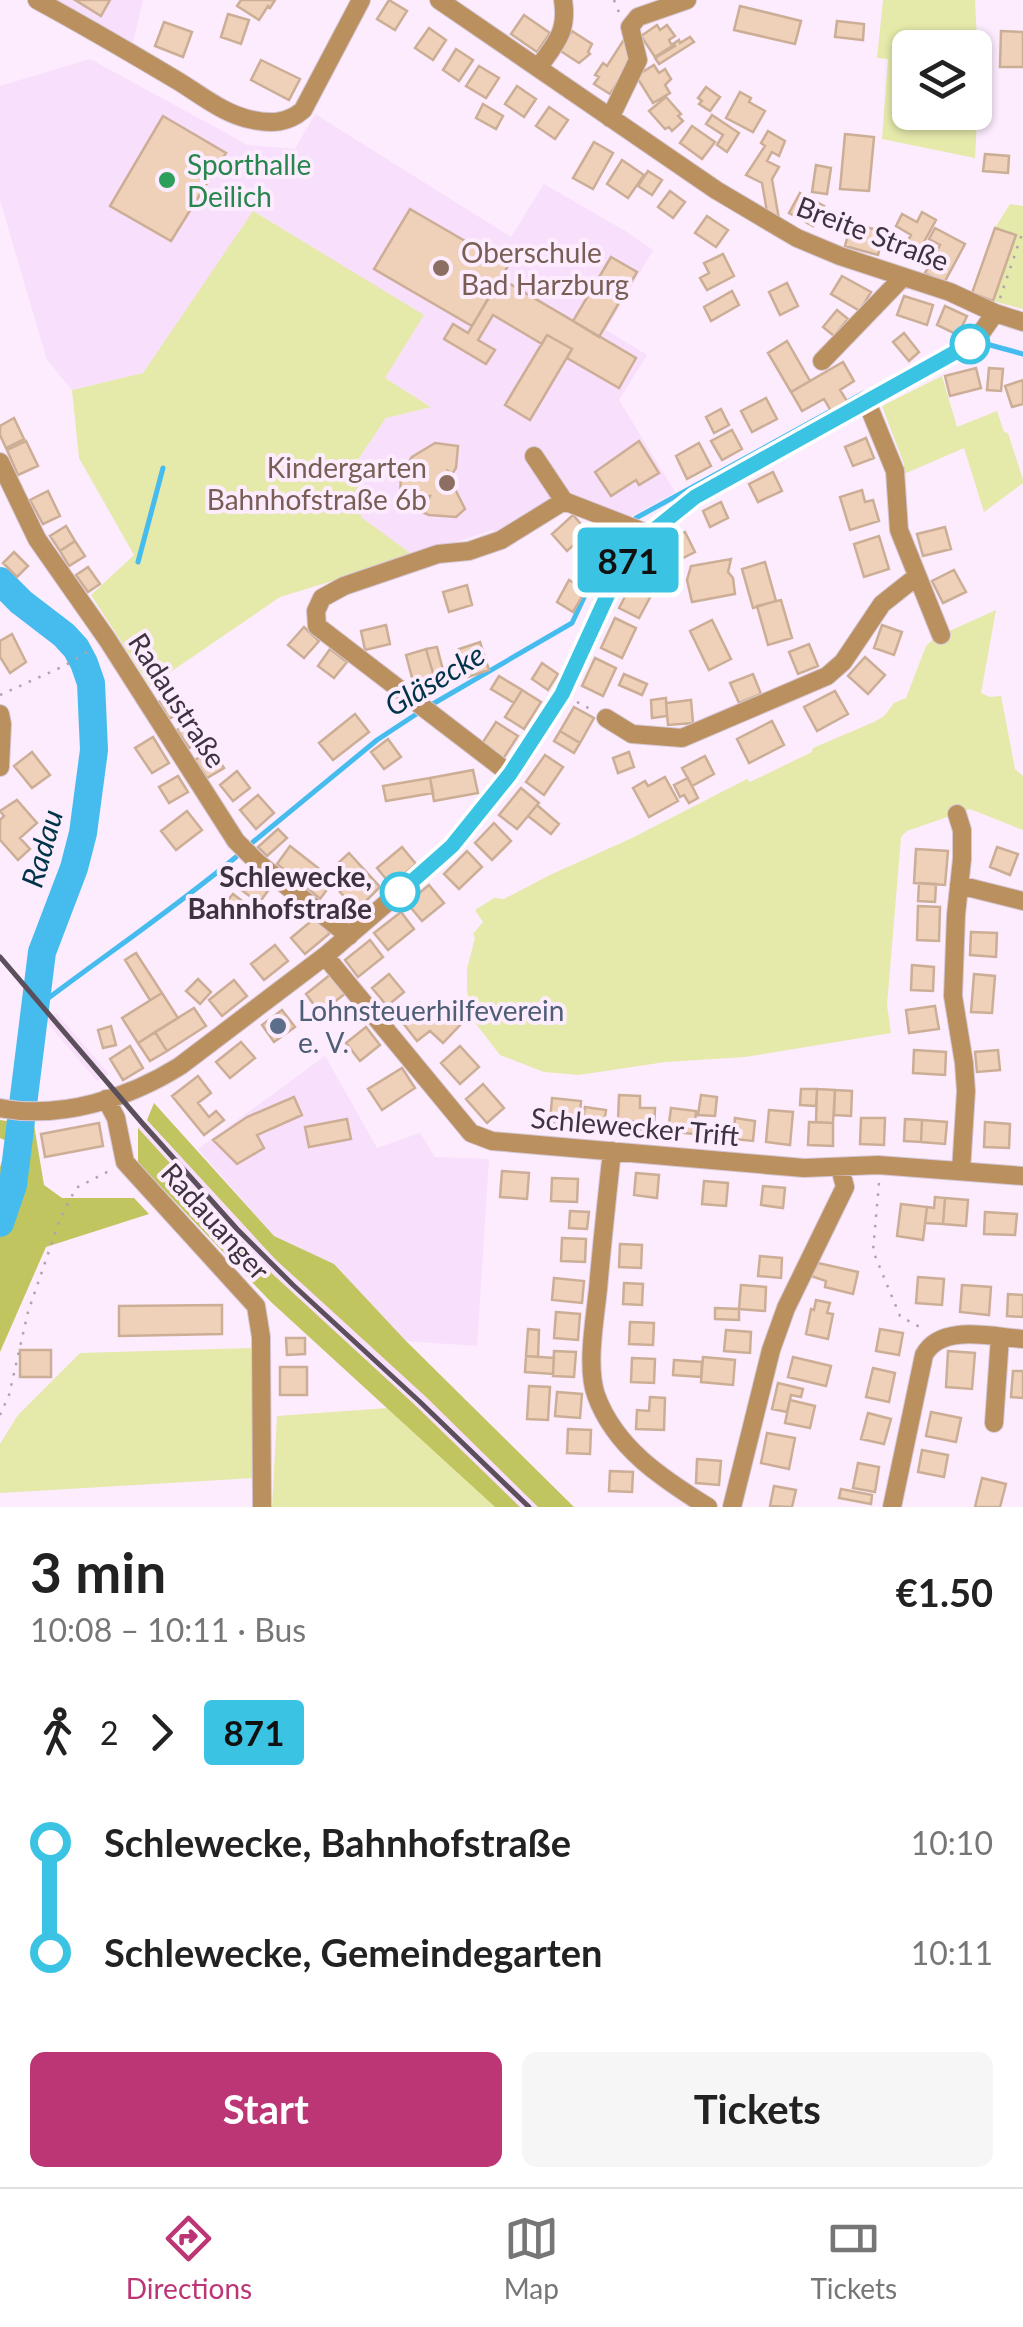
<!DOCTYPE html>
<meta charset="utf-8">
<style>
body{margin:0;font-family:Lato,sans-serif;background:#f6f6f6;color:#222;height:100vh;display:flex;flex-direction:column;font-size:38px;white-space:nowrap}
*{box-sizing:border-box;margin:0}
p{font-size:32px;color:#767676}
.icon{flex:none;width:55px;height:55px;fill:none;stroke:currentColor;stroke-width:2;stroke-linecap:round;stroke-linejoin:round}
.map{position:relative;height:1507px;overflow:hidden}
.drawer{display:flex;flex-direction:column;background:#fff;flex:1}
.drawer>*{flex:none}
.badge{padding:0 20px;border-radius:8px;font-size:35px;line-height:65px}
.controls{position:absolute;left:892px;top:30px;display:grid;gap:20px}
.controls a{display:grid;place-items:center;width:100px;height:100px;border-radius:15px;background:#fff;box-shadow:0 2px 8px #0004;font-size:50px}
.map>.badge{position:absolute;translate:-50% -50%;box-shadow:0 0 0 5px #fff}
.legs{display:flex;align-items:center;gap:15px;height:110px;padding:0 30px;font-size:32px}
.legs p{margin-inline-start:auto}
.head{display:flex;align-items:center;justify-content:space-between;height:170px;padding:0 30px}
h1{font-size:55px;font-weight:700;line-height:75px}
.action{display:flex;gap:20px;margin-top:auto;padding:20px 30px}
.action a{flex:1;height:115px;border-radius:15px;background:#bc3575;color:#fff;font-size:40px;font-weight:700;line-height:115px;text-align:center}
.action a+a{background:#f6f6f6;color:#222}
ul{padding:0 30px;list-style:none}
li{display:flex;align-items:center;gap:35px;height:110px;font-size:38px}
li i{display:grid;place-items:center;width:15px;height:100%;margin:0 12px;background:currentColor}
li i::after{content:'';width:25px;height:25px;margin:-12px;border:8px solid;border-radius:50%;background:#fff}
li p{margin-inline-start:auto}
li:first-child i{background:linear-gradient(#0000 50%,currentColor 0)}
li:last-child i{background:linear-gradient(currentColor 50%,#0000 0)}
.tab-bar{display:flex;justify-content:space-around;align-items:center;height:140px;border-top:2px solid #e0e0e0;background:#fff;font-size:28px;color:#767676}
.tab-bar a{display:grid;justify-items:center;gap:5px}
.tab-bar .selected{color:#bc3575}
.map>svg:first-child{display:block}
.built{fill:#f8dffb}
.green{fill:#e5e9aa;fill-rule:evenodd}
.forest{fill:#c0c55f}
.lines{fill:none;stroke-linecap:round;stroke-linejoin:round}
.stream{stroke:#46bcee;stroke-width:5}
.river{stroke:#46bcee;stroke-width:28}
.building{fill:#efd0b8;stroke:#ccae97;stroke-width:2.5}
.minor-casing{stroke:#d6c7d7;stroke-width:20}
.path{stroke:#b0a3b1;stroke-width:2.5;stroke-dasharray:2.5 8;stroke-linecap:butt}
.minor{stroke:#ba905e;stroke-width:18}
.rail{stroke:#5a4f5b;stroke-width:5}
.line-1-casing{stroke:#fff;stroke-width:22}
.line-1{stroke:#3bc3e3;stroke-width:15}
.leisure-dot{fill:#2e9e5b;stroke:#fcecfd;stroke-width:4}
.education-dot{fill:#8d6e63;stroke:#fcecfd;stroke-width:4}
.stop-1-dot{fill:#fff;stroke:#3bc3e3;stroke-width:5}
.service-dot{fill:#5c6f8a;stroke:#fcecfd;stroke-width:4}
.labels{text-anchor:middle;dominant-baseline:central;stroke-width:8;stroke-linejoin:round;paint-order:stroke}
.leisure-label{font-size:28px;fill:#27864d;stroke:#fcecfd;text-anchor:start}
.street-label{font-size:28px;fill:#3d333e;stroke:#fcecfd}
.education-label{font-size:28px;fill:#785e54;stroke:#fcecfd;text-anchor:start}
.stop-label{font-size:28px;font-weight:bold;fill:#3d333e;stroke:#fcecfd;text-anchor:end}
.service-label{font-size:28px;fill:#4e5e75;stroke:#fcecfd;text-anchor:start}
.water-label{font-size:30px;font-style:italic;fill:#003448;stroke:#fcecfd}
</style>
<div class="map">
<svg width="1023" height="1507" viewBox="0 0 1023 1507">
<rect width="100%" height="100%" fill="#fcecfd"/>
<path class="built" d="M55,0H143L133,42Z
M90,59L248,145L295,149L315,114L511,237L544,184L627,232L653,250L606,330L647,355L619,400L675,492L625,520L566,497L501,533L492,530L414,556L360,517L357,461L386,418L430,406L385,378L423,316L254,211L143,373L72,390L47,360L0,200V86Z
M56,1013L109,1074L97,1081L45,1020Z
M325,1056L377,1148L420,1133L435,1157L489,1159L477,1346L406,1341L334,1264L274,1236L198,1149Z
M147,1120L275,1259L425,1396L538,1507H520L415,1405L265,1267L138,1128Z"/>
<path class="green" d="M883,0H975L979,80L975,158L882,139L888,59L877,58ZM910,48H975V112H910Z
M1010,204L1023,206V309L993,301L1016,236L995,228Z
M253,211L424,315L385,378L431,407L386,418L357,461L361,517L414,556L280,597L150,686L91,595L134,555L79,458L72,390L143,373Z
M942,376L957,427L997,411L1004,432L1008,433L1023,480V483L984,512L964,448L904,474V464L882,406Z
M996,610L981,693L990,697L1001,696L1015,769L1023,776V830L970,809L907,831L901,837L887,1005L891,1033L745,1057L665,1062L579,1075L544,1072L500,1055L473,1020L467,991V969L475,938L473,934L483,922L475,910L494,898L504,899L550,875L632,838L747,779L750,782L812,752L813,748L874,722L884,716L894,703L906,698L926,646L936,637Z
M252,1348L254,1478L0,1493V1444L18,1415L80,1353Z
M388,1408L495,1507H272L277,1416Z"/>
<path class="forest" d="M154,1103L274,1236L334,1264L406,1341L574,1507H538L425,1396L275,1259L147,1120Z
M0,1120L34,1125L44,1185L62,1198H134L149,1214L46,1247L0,1352V1167L9,1142L0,1138Z
M138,1128L265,1267L415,1405L520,1507H495L271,1302L138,1163Z"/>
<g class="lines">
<path class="stream" d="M990,345L1023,354
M636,518L862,394
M138,562L163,468
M431,705L572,623L612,538
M253,842L377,740L421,711
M34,1009C101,958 171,911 236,857"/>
<path class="river" d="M0,581L21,602L64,635L76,648L84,663L91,683L94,750L83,833L74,868L42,952L13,1185L0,1223"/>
</g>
<path class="building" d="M75,0H110L101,16Z
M241,0H275L270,8L268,6L259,20L237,6Z
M389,0L407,11L395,30L377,19Z
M740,6L801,21L795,44L734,30Z
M228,14L249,20L241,44L221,37Z
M524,15L550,33L537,52L511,34Z
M837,21L864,24L863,40L835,37Z
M164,22L192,32L183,57L155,46Z
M657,25L660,30L667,25L675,36L669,40L672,46L655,57L641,36Z
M429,28L446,40L433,60L415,48Z
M572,31L592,44L588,52L590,54L579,63L559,50Z
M1001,31L1023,32V67H1000Z
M690,37L694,42L659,64L655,58L675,46L673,44L679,40L680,43Z
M625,38L633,59L610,94L594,84L599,77L595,75L603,63L607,66Z
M456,49L473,60L459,81L443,70Z
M261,60L300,79L289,100L251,80Z
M654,65L659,73L665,69L671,79L665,85L670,93L653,103L636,76Z
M479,66L499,78L486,98L466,86Z
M517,86L536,99L524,117L505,104Z
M706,87L720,97L710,111L699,104L702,101L698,98Z
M740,92L751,98L749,102L765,111L753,132L726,118Z
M666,97L681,114L678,116L683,121L672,131L669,127L665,129L649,111Z
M483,104L503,116L496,129L476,118Z
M549,107L568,120L555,139L536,126Z
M712,115L739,133L727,152L717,145L723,135L706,124Z
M163,116L226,153L171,241L110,206Z
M692,126L715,142L702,159L680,143Z
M768,131L785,141L779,156L772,152L767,161L779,167L772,179L779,219L767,212L762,183L746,175L765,146L761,143Z
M845,134L874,137L869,191L840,189Z
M594,142L613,153L593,189L573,178Z
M985,154L1009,156L1008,173L983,171Z
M622,160L644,175L628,198L607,184Z
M816,165L831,168L827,194L812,192Z
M648,171L662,180L652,195L638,186Z
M670,191L685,202L673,218L658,207Z
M800,193L824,206L813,226L789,213Z
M410,209L508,266L472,326L374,269Z
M922,212L936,220L914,260L901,253L911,235L896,226L902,214L917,222Z
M707,216L728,230L716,247L695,233Z
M851,223L884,232L878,255L845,246Z
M935,228L965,244L944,283L925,273L940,245L929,239Z
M995,228L1016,235L993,301L972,293Z
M723,254L734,276L707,290L700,278L709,273L704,263Z
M611,257L637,272L599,337L573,321Z
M842,276L871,292L860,311L831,294Z
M500,278L636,358L619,388L567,358L572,349L547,335L542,344L493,315L478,340L495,350L486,364L444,339L453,324L468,333Z
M787,283L798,306L780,315L769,292Z
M732,291L739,305L711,321L704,307Z
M904,296L933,305L927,325L897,315Z
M945,306L967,316L958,335L937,325Z
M837,310L848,319L834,336L823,327Z
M904,333L919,352L909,361L893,342Z
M547,335L572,349L530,420L505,405Z
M787,341L810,381L791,392L768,353Z
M843,362L854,381L840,390L847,401L831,411L824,399L802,411L791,392Z
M976,368L981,388L950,396L945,376Z
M989,368L1003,369L1001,391L987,390Z
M1023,380V404L1012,407L1005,386Z
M766,398L777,419L752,432L741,411Z
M721,409L729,425L714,433L706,417Z
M14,418L24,439L6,448L0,435V426Z
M732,430L742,449L722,460L711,441Z
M866,438L874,458L853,466L845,447Z
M26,441L38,466L18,475L7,450Z
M639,441L659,473L639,485L636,480L611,496L595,472Z
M435,443L458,446L456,468L452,474L448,471L450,485H453L465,509L456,517L429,515L422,512L430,496L407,499L400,497L401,475L412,457Z
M699,443L711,466L687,479L676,456Z
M773,472L782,491L758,502L749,484Z
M862,490L865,502L873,500L879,521L850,530L840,497Z
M48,491L60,516L43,524L30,500Z
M721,502L728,518L710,527L703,511Z
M573,515L588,532L567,551L552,534Z
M66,526L75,541L60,551L50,536Z
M945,527L951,549L923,556L917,534Z
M685,532L695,552L671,564L661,544Z
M879,536L889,569L864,577L854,544Z
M75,541L85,556L69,566L60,551Z
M14,552L28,566L17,577L3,563Z
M731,559L728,572L733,578L735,594L692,602L687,580L691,566Z
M765,562L776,601L753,608L742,569Z
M88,567L100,584L88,592L76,575Z
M954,570L966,592L943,603L932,581Z
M569,580L586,590L573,612L557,602Z
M634,580L654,590L639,618L619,608Z
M467,585L472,605L449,612L443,592Z
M781,600L792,638L768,645L757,606Z
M615,618L636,628L622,658L601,648Z
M712,620L731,659L709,670L690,631Z
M386,625L390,644L365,650L361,631Z
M882,625L902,632L894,655L874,648Z
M304,627L319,641L304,658L288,645Z
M12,634L26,662L10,673L0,657V641Z
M480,642L489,670L468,677L459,649Z
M809,644L818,666L798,674L789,652Z
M437,647L443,670L433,673L426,649Z
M330,649L347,662L334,678L318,666Z
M426,649L435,680L414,685L406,655Z
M865,657L885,675L868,694L848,676Z
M595,658L616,668L603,696L582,686Z
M542,663L558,674L548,690L532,679Z
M624,674L647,684L642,695L619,685Z
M753,674L761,694L739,703L730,683Z
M499,676L522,690L514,703L491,689Z
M522,690L541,702L524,729L505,717Z
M176,691L186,708L169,719L159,702Z
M835,691L848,714L817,731L804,707Z
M666,698L667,716L652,718L651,700Z
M691,700L693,723L668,725L666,703Z
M574,707L594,718L580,743L560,731Z
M355,714L369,732L333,760L319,743Z
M194,719L206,737L189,748L177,730Z
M772,721L784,745L749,763L737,739Z
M496,722L518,736L503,759L481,745Z
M560,731L580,743L574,753L554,741Z
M153,737L169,763L152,773L135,748Z
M388,739L401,757L384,769L371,752Z
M212,749L224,768L207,778L195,760Z
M32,752L50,775L32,788L14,766Z
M629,752L634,767L618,773L613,758Z
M545,755L563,767L544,795L526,782Z
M705,756L714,774L692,786L682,768Z
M473,770L478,793L434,801L430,778Z
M237,771L250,788L233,801L220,785Z
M178,776L188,792L169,803L159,787Z
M665,777L678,801L649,817L633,788L645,781L648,786Z
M430,778L433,793L386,801L383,786Z
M688,778L698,798L689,803L684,795L680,797L674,785Z
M521,788L539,803L517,829L499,815Z
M258,795L274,813L256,829L240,810Z
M17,800L37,823L20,838L30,849L18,860L0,840V820L4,816L0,811Z
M537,805L559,824L551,834L528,816Z
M187,811L202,830L176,850L161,831Z
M494,823L511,841L492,860L475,843Z
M278,829L287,838L267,856L258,847Z
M290,846L318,868L304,885L277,864Z
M402,847L416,864L391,885L377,868Z
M997,847L1018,854L1010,875L990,867Z
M916,849L948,851L945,885L914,883Z
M467,851L482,867L459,889L444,874Z
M349,853L380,887L357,910L340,892L356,878L350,872L347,876L336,865Z
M251,868L273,884L259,903L236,886Z
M313,874L329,887L320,899L304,885Z
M919,883L936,884L935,902L918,901Z
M429,885L444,903L422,921L407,903Z
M233,894L254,910L247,918L226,902Z
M918,906L940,907L939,941L917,940Z
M401,912L414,929L388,950L374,933Z
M316,917L330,933L305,954L291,938Z
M971,932L997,933L996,957L970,955Z
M370,940L383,957L358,977L345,960Z
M275,945L288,961L264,980L251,964Z
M136,953L162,993L150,1000L125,960Z
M912,965L934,967L933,991L911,990Z
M331,974L346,993L320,1013L306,994Z
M389,974L404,992L387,1006L372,988Z
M974,974L995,976L992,1013L971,1012Z
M198,979L211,992L200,1004L186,991Z
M234,980L247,996L222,1016L209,1000Z
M162,993L178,1018L138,1043L122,1018Z
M419,1003L429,1016L441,1004L462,1023L443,1043L430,1031L417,1041L399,1018Z
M935,1006L939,1029L909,1033L906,1010Z
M194,1008L206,1026L167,1051L155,1032Z
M282,1010L295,1027L274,1042L262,1025Z
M111,1026L116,1045L103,1048L98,1030Z
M366,1027L380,1045L360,1061L346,1043Z
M155,1032L167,1051L150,1061L138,1043Z
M241,1042L255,1058L230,1078L216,1062Z
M130,1046L143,1068L123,1080L110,1059Z
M460,1046L479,1067L460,1084L441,1063Z
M914,1050L946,1052L945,1075L913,1073Z
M998,1050L1000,1070L977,1072L975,1052Z
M402,1068L415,1088L382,1110L368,1089Z
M198,1076L211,1093L198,1103L209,1117L216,1111L224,1120L204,1135L172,1096Z
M483,1084L504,1108L487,1123L466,1099Z
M801,1089H817L816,1106L800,1105Z
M817,1089L835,1090L833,1123L816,1122Z
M835,1090L852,1091L851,1116L834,1115Z
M619,1095L640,1096V1108H655L654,1130L637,1129V1122L618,1120Z
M701,1095L717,1097L715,1116L698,1115Z
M294,1097L302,1115L257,1135L264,1148L237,1164L213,1140L247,1117Z
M552,1098L581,1101L579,1125L550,1122Z
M585,1107L606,1110L604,1123L583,1120Z
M671,1108L696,1111L694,1134L668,1131Z
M769,1110L793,1112L790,1145L766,1142Z
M735,1118L755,1121L753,1141L733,1139Z
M861,1118H885L884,1145L860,1144Z
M347,1119L351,1139L309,1147L305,1127Z
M905,1119L922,1120L921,1142L904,1141Z
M922,1120L947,1122L945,1144L921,1142Z
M809,1122L833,1123V1146L808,1145Z
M985,1122L1010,1124L1009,1148L984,1147Z
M99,1123L103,1146L45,1157L41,1134Z
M502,1171L529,1173L527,1199L500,1197Z
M636,1173L659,1175L657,1198L634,1195Z
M552,1178L578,1179L577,1202L551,1201Z
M704,1181L728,1183L726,1206L702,1204Z
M763,1186L785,1188L783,1208L761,1205Z
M935,1197L945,1198L943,1224L925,1223L927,1207L934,1208Z
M945,1198L968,1200L966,1226L943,1224Z
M901,1204L927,1207L923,1240L897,1236Z
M570,1211L589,1212L587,1229L569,1228Z
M985,1212L1017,1214L1015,1235L984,1234Z
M562,1238L586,1239L585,1262L561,1261Z
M620,1244L642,1245L641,1268L619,1267Z
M760,1256L782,1258L781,1278L758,1276Z
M818,1263L858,1272L853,1294L825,1287L826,1281L811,1276Z
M918,1277L944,1279L942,1305L916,1303Z
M554,1278L584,1281L582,1303L552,1300Z
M624,1283L643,1284L642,1305L623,1304Z
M741,1285L766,1287L765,1311L739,1309Z
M962,1285L991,1287L989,1315L960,1312Z
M1008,1294L1023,1295V1317L1007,1316Z
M816,1300L830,1303L827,1313L833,1314L828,1339L806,1334L811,1309L814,1310Z
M222,1305V1334L119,1336V1306Z
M715,1308L739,1309V1320L715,1319Z
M556,1312L580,1314L578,1340L554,1338Z
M630,1322L654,1323L653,1345L629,1344Z
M528,1329L539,1330L538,1357L526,1356Z
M880,1329L903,1333L899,1355L876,1351Z
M726,1330L751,1332L750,1353L724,1351Z
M286,1338H305V1354L287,1355Z
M20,1350H51V1377H20Z
M554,1351L576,1352L574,1377L553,1376Z
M948,1351L975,1353L972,1389L946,1387Z
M526,1356L554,1358L553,1374L525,1372Z
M703,1357L735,1360L733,1385L701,1382Z
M793,1357L831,1366L826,1386L788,1377Z
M632,1358L655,1359L654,1383L631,1382Z
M674,1360L702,1362L701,1377L673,1375Z
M280,1367H307V1395H280Z
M873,1368L895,1373L889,1402L866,1397Z
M1013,1371H1023V1398L1011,1397Z
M778,1383L803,1389L801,1397L791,1395L787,1412L772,1409Z
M529,1386L550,1387L548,1420L527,1419Z
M557,1392L582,1394L580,1418L555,1416Z
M650,1397L665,1398L664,1430L636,1429L637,1410L649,1411Z
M790,1400L815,1406L810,1428L785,1423Z
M931,1412L961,1418L956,1442L926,1436Z
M868,1413L891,1419L884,1444L861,1439Z
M568,1429L591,1430L590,1454L567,1453Z
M767,1433L795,1438L789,1469L761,1463Z
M922,1450L948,1455L944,1477L918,1472Z
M697,1459L721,1461L719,1485L696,1483Z
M858,1463L879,1467L875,1492L853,1488Z
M610,1471L633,1472L632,1492L609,1491Z
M982,1478L1006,1484L1000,1507H975Z
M774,1486L796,1490L792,1507L770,1506Z
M841,1489L872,1495L871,1504L839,1498Z"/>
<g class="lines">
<defs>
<path id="minor" d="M37,0C85,26 131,53 178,81C201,95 225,115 253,120C272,124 288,123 303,110L361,0
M439,0L716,190L797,238L840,256L950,292L995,313L1023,322
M538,68C556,43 568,32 563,0
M610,118L638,60L630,27L638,17L687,0
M822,361L903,277
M866,400L895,471L899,530L941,635
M534,456L564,501L649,534
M0,462L37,539L107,639L236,841L257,862L349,936
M0,714L2,724L0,767
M606,718L632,734L682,738L827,676L843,662L882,604L916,577
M510,774L317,626L316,611L322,598L344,586L438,554L469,551L501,540L564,501
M957,814L962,830V859L956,915L953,996L964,1063L966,1091L961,1171
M959,885L1023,901
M325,956L471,1133L492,1141L804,1168L878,1165L1023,1176
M106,1099L116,1118L125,1162L256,1306L261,1337L262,1507
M0,1108C61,1120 129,1098 180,1066L325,956L453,846L510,774L562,694L614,581L649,534L695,497L970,344L981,333L995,313
M612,1151C607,1197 602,1243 598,1289C595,1319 586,1367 596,1395C615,1448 663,1479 708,1507
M994,1423L1000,1337
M732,1507L771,1350L786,1308L845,1187L840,1168
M892,1507L924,1355C941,1323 993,1337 1023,1339"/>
</defs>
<use href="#minor" class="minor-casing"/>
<path class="path" d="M614,0L620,15
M1000,298L1023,231
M0,695L64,666L92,649
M577,702L592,710
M879,1183L873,1251L900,1316L925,1330
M0,1415L9,1395L28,1312L60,1219L76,1188L111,1170"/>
<use href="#minor" class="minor"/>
<path class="rail" d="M0,957L143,1124L237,1229L293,1285L419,1401L529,1507"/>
</g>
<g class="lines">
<defs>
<path id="line-1" d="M400,892L452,846L510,774L562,694L614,581L649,534L695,497L970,344"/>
</defs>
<use href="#line-1" class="line-1-casing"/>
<use href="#line-1" class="line-1"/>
</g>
<circle class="leisure-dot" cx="167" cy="180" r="10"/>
<g class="education-dot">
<circle cx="441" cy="268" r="10"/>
<circle cx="447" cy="483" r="10"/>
</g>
<g class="stop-1-dot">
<circle cx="970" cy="344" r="18"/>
<circle cx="400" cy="892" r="18"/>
</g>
<circle class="service-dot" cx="278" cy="1026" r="10"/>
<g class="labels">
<g class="leisure-label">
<text x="187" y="164">Sporthalle<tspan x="187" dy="32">Deilich</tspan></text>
</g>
<g class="street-label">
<text transform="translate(873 233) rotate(21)">Breite Straße</text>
<text transform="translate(178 700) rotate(57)">Radaustraße</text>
<text transform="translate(635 1126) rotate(5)">Schlewecker Trift</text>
<text transform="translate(216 1221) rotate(48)">Radauanger</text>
</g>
<g class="education-label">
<text x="461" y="252">Oberschule<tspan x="461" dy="32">Bad Harzburg</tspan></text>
<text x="427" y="467" text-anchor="end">Kindergarten<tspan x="427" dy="32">Bahnhofstraße 6b</tspan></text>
</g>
<g class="stop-label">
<text x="372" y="876">Schlewecke,<tspan x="372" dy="32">Bahnhofstraße</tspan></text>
</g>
<g class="service-label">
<text x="298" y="1010">Lohnsteuerhilfeverein<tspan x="298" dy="32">e. V.</tspan></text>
</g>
<g class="water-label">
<text transform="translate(434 679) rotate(-31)">Gläsecke</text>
<text transform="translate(41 848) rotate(-74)">Radau</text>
</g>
</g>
</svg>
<div class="controls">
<a><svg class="icon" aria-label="layers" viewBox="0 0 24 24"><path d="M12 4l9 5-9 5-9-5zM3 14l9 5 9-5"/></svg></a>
</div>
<b class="badge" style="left:628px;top:560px;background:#3bc3e3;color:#111">871</b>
</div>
<section class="drawer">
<div class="head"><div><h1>3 min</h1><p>10:08 – 10:11 · Bus</p></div><b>€1.50</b></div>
<div class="legs"><svg class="icon" aria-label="walk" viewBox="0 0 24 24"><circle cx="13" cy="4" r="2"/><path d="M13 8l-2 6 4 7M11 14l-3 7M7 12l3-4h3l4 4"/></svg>2<svg class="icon" aria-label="forward" viewBox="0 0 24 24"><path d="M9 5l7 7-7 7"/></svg><b class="badge" style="background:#3bc3e3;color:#111">871</b></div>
<ul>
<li><i style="color:#3bc3e3"></i><b>Schlewecke, Bahnhofstraße</b><p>10:10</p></li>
<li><i style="color:#3bc3e3"></i><b>Schlewecke, Gemeindegarten</b><p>10:11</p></li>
</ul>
<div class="action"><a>Start</a><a>Tickets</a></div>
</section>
<nav class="tab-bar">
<a class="selected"><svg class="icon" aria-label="directions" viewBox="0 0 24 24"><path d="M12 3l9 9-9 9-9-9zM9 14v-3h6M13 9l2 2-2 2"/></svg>Directions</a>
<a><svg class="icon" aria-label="map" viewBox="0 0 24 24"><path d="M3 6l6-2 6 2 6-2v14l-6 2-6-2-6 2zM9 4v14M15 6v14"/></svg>Map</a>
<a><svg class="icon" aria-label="tickets" viewBox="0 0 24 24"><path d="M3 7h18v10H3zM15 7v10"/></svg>Tickets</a>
</nav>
